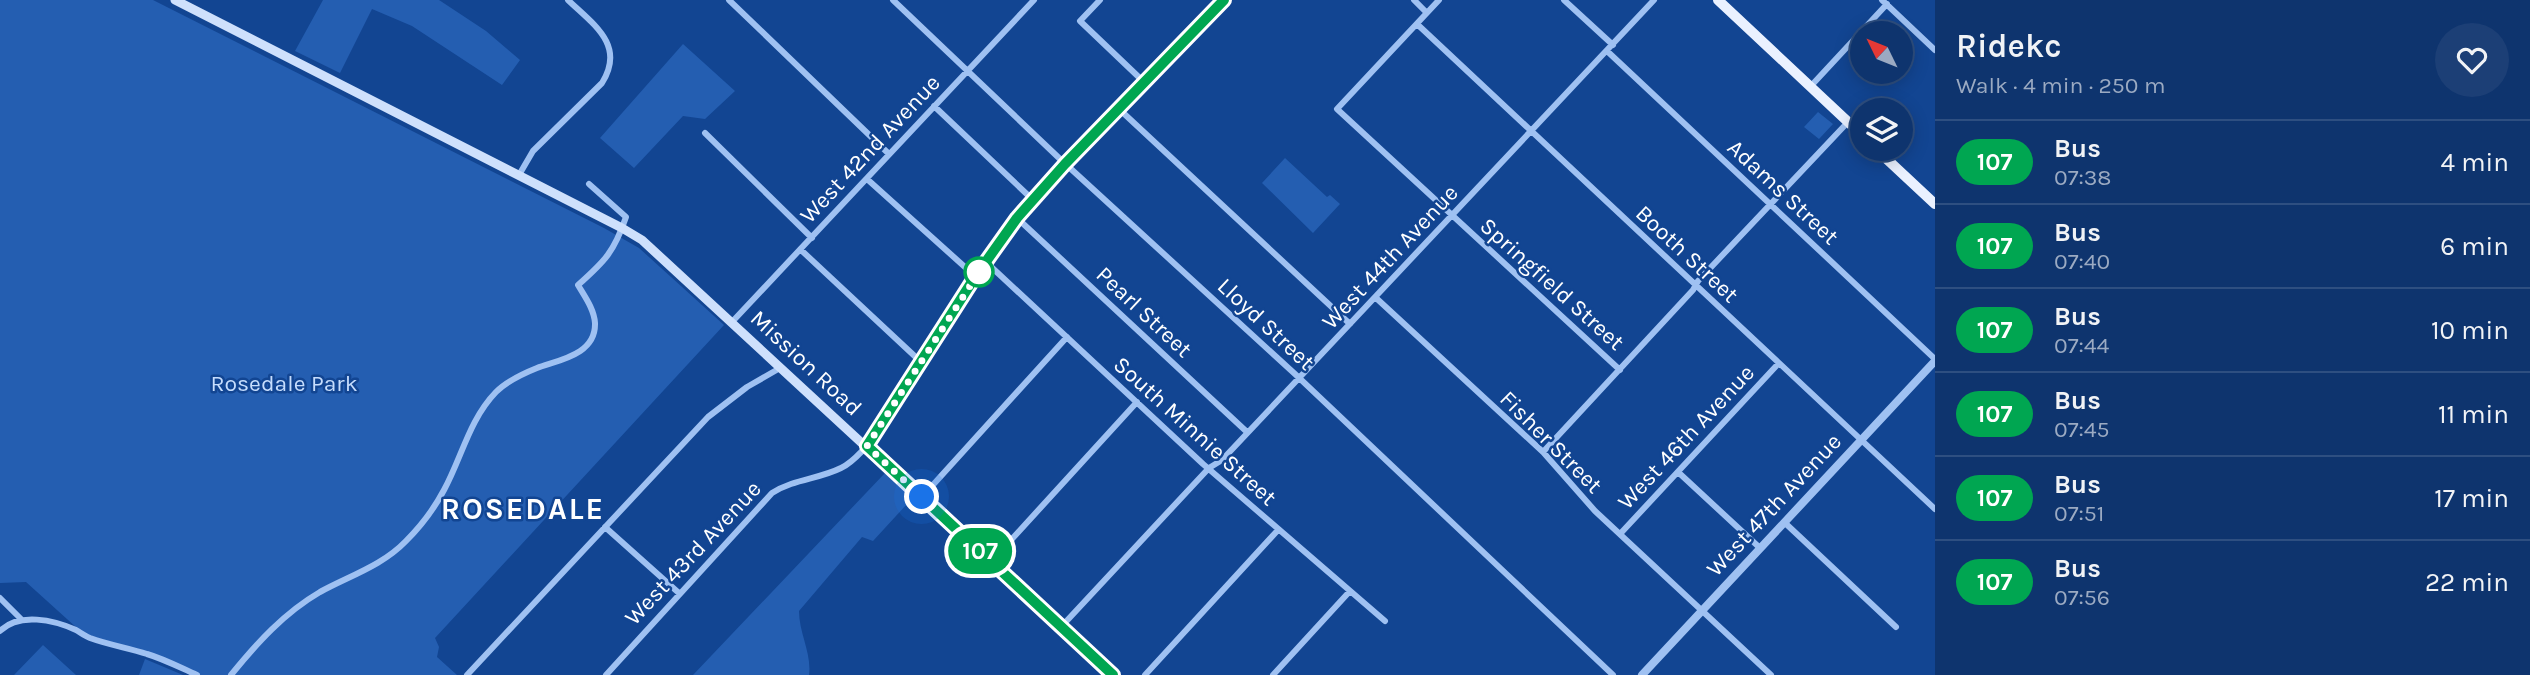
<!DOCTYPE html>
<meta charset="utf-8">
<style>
body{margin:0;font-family:Karla,sans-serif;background:#1c3f76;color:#f1f3f6;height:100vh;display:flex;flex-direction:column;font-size:26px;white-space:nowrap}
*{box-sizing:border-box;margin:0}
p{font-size:23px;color:#9baac2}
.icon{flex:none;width:38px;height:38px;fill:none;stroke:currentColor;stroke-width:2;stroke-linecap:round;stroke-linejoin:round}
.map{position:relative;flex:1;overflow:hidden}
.side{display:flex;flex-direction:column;background:#0e346e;width:595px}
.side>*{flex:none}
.badge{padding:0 14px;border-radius:23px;font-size:24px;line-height:46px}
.needle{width:46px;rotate:313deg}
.fabs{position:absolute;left:1850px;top:21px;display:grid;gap:14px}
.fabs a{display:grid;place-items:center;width:63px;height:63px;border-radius:50%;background:#0e346e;box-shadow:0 4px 18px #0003,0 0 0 2px #2e4f81;font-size:35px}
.you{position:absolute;width:35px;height:35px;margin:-18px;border:5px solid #fff;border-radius:50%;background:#1a73e8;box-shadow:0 0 0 10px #1a73e833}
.map>.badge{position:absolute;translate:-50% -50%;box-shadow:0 0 0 4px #fff}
.round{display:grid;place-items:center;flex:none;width:74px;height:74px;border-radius:37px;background:#1c3f76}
.summary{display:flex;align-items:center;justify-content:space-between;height:119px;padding:0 21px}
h1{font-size:33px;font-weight:600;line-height:52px}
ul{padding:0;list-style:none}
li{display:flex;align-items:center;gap:21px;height:84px;padding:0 21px;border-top:2px solid #2e4f81}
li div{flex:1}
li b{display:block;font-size:26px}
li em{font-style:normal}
li .badge{min-width:77px;font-weight:700;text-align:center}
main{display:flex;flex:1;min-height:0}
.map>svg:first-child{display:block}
.green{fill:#245eb1}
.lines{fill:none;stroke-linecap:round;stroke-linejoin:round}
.minor{stroke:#9fc1f2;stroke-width:6}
.tertiary{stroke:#9fc1f2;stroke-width:8}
.secondary{stroke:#cee0fc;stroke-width:9}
.primary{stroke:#eaf1ff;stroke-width:10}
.line-casing{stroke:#fff;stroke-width:16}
.line{stroke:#00a651;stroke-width:10}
.walk{stroke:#fff;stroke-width:7;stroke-dasharray:0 12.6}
.stop-dot{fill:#fff;stroke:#00a651;stroke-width:3.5}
.labels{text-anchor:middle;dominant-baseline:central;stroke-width:5;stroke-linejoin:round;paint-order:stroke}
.street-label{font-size:23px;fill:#fff;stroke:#124592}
.park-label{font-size:23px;fill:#c6ddfd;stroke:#124592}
.district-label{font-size:30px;font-weight:bold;letter-spacing:2px;fill:#fff;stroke:#124592}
</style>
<main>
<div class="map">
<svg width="1935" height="675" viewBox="0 0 1935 675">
<rect width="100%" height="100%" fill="#124592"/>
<path class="green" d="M0,0H153L604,228L639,248L724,325L435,638L439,647L437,657L457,675H197L151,655L88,638L26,582L0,583Z
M323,0H439L486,31L520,60L502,85L412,26L372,9L340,73L295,51Z
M683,44L735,91L705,119L683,116L634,168L600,138Z
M1818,112L1833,124L1819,139L1804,127Z
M1285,158L1327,197L1330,195L1340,204L1313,233L1262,183Z
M885,473L907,494L909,498L907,504L873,541L862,537L799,611C799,633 812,654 809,675H693Z
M43,645L76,675H14Z
M145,659L183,675H139Z"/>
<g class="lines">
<path class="minor" d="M729,0L889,154
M893,0L1059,158L1295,374L1613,675
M1100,0L1080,21L1145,83
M1414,0L1427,13
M1439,0L1337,109L1620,370
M1564,0L1613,45
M1882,0L1935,50
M1417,24L1935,509
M1607,51L1935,359
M1810,87L1887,4
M934,106L1032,199
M1119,109L1350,324
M705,133L812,238
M519,175L533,151L602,83C626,45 593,24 568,0
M867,179L976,277
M1017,218L1247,432
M801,250L921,362
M986,262L1203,464L1385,621
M1375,297L1543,452L1595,511L1771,675
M732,322L1034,0
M1543,452L1693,290L1698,281L1848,122
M1678,472L1760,548
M922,497L1067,337
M1784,522L1896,627
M605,527L680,594
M1620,534L1778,364
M991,562L1137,402
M0,598L22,620
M1061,627L1209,468L1222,460L1654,0
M0,631C19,612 54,620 76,630C81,633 85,636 90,638C109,645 129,648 147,654C164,659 181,668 197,675
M231,675C257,643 284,613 320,592C349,576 382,566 406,541C421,526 434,509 444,490C462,457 469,420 496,392C507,381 522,374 537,368C558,360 596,355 595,323C594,309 585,297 578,285C605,261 614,252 626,217L589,184
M467,675L708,417L747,387L780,368
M606,675L772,493C794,479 819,479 841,468C852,463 859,454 867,446
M1145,675L1278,530
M1273,675L1350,591"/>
<path class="tertiary" d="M867,446L976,277L1017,218L1065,164L1224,0
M1642,675L1935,361"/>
<path class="secondary" d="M175,0L622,228L642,240L1113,675"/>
<path class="primary" d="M1718,0L1862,135
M1876,149L1935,204"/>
</g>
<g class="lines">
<defs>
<path id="line" d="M1113,675L867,446L975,277L1017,218L1065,164L1224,0"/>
</defs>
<use href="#line" class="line-casing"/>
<use href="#line" class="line"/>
<path class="walk" d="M922,497L867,446L979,272"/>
</g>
<circle class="stop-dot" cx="979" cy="272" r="14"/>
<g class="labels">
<g class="street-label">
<text transform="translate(870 149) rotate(-47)">West 42nd Avenue</text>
<text transform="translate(1783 192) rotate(43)">Adams Street</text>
<text transform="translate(1687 254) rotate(43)">Booth Street</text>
<text transform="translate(1390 257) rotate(-47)">West 44th Avenue</text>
<text transform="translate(1552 284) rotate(42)">Springfield Street</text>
<text transform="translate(1144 312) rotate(43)">Pearl Street</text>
<text transform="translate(1266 324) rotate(43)">Lloyd Street</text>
<text transform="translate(806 363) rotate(43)">Mission Road</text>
<text transform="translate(1195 431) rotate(42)">South Minnie Street</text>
<text transform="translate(1686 437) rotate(-47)">West 46th Avenue</text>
<text transform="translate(1551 442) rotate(45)">Fisher Street</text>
<text transform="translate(1774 505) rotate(-47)">West 47th Avenue</text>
<text transform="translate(693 553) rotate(-47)">West 43rd Avenue</text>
</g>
<g class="park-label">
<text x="284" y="383">Rosedale Park</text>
</g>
<g class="district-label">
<text x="523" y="509">ROSEDALE</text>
</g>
</g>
</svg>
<div class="fabs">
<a><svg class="needle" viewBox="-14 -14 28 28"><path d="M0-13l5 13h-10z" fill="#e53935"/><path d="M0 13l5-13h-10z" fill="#9baac2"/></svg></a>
<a><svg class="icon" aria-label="layers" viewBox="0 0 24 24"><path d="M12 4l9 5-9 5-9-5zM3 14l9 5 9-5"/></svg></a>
</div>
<div class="you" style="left:922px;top:497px"></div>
<b class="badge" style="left:980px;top:551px;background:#00a651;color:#fff">107</b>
</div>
<section class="side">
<div class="summary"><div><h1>Ridekc</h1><p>Walk · 4 min · 250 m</p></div><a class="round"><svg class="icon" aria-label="heart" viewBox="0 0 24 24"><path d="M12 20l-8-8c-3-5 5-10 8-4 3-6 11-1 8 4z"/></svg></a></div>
<ul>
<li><span class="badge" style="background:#00a651;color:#fff">107</span><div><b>Bus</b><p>07:38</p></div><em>4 min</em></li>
<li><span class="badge" style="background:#00a651;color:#fff">107</span><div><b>Bus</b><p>07:40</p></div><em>6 min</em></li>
<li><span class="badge" style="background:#00a651;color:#fff">107</span><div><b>Bus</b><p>07:44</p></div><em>10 min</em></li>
<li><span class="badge" style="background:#00a651;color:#fff">107</span><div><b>Bus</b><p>07:45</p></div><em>11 min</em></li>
<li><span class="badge" style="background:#00a651;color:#fff">107</span><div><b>Bus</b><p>07:51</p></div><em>17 min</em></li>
<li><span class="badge" style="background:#00a651;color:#fff">107</span><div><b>Bus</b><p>07:56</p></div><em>22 min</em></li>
</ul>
</section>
</main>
